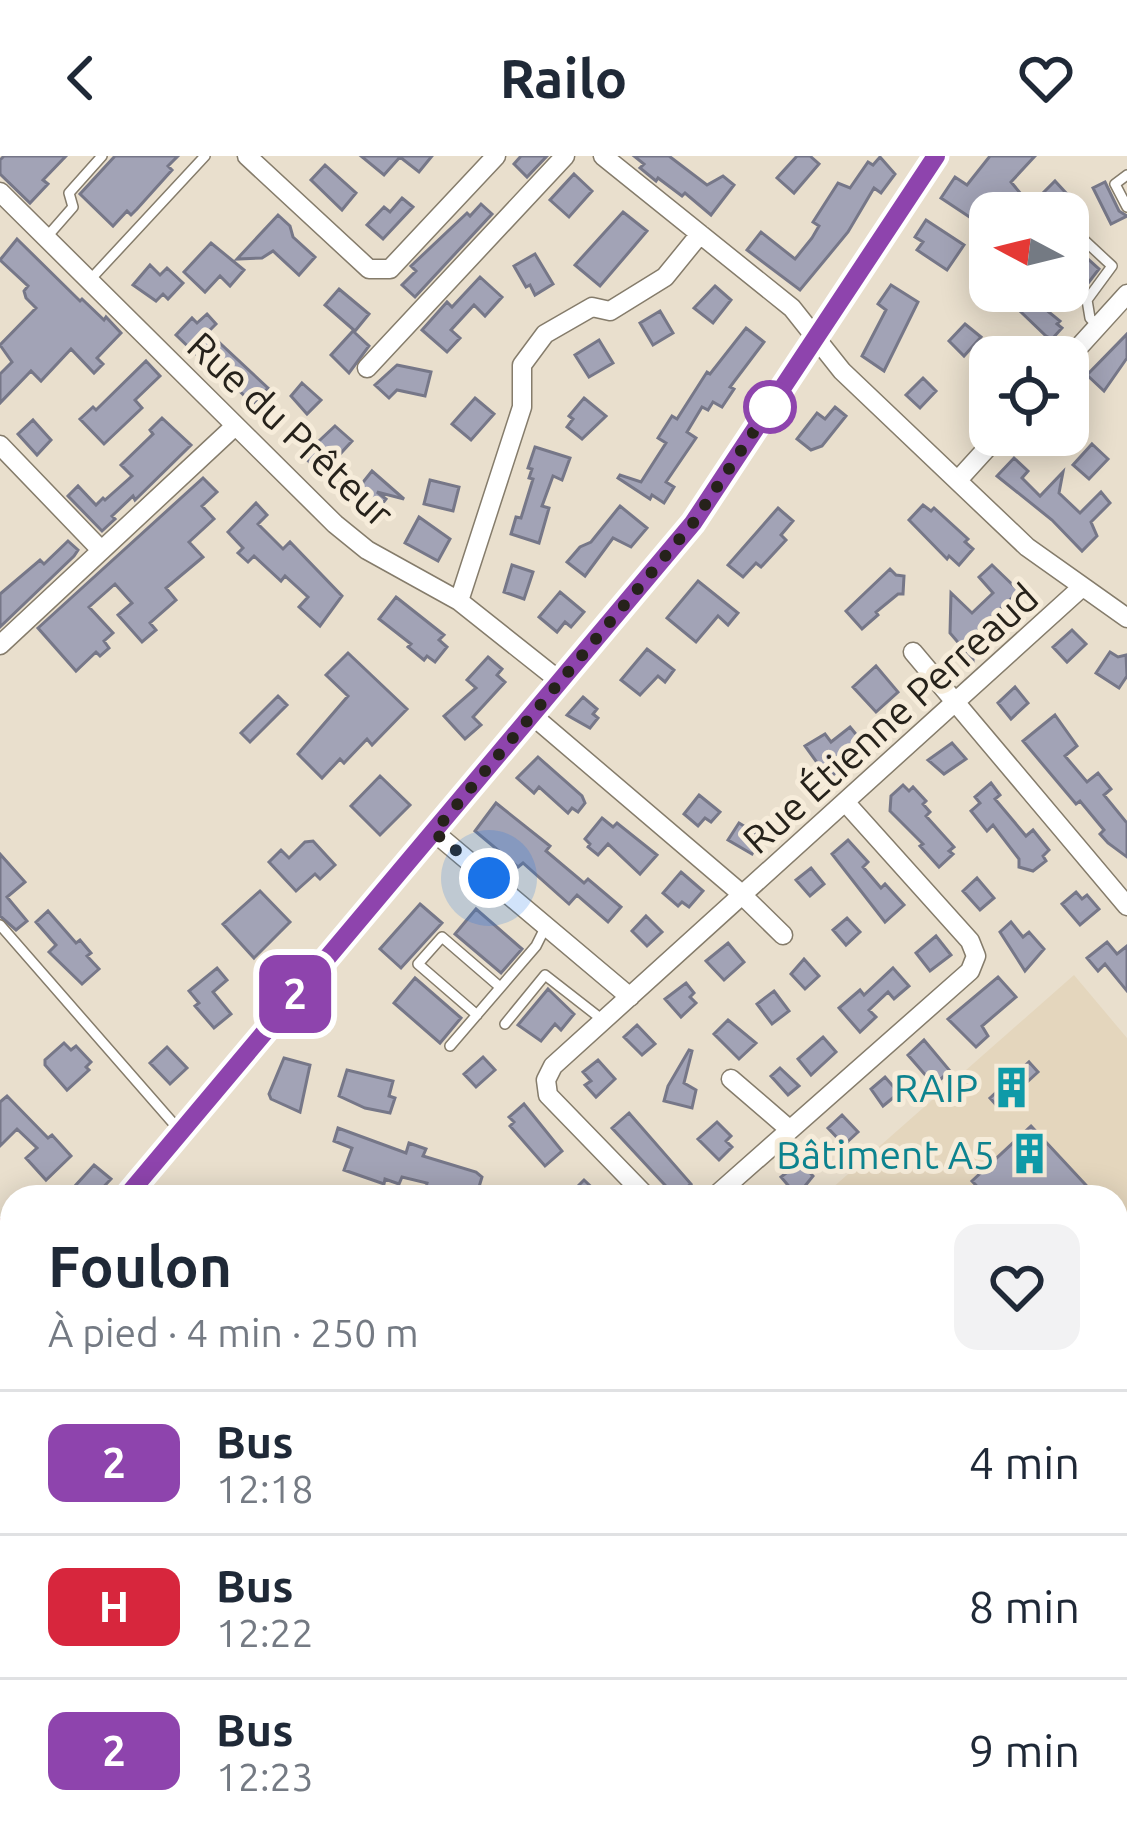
<!DOCTYPE html>
<html lang="fr">
<meta charset="utf-8">
<style>
body{margin:0;font-family:Ubuntu,sans-serif;background:#f2f2f3;color:#1f2937;height:100vh;display:flex;flex-direction:column;font-size:45px;white-space:nowrap}
*{box-sizing:border-box;margin:0}
p{font-size:39px;color:#747a83}
.icon{flex:none;width:66px;height:66px;fill:none;stroke:currentColor;stroke-width:2;stroke-linecap:round;stroke-linejoin:round}
.map{position:relative;flex:1;overflow:hidden}
.side{position:absolute;left:0px;top:1029px;width:1128px;height:660px;display:flex;flex-direction:column;background:#fff;border-radius:36px 36px 0 0;box-shadow:0 6px 30px #0003}
.side>*{flex:none}
.badge{padding:0 24px;border-radius:18px;font-size:42px;line-height:78px}
.needle{width:78px;rotate:277deg}
.buttons{position:absolute;left:969px;top:36px;display:grid;gap:24px}
.buttons a{display:grid;place-items:center;width:120px;height:120px;border-radius:24px;background:#fff;box-shadow:0 6px 30px #0003;font-size:60px}
.you{position:absolute;width:60px;height:60px;margin:-30px;border:9px solid #fff;border-radius:50%;background:#1a73e8;box-shadow:0 0 0 18px #1a73e833}
.map>.badge{position:absolute;translate:-50% -50%;box-shadow:0 0 0 6px #fff}
.round{display:grid;place-items:center;flex:none;width:126px;height:126px;border-radius:24px;background:#f2f2f3}
.summary{display:flex;align-items:center;justify-content:space-between;height:204px;padding:0 48px}
h1{font-size:57px;font-weight:700;line-height:90px}
ul{padding:0;list-style:none}
li{display:flex;align-items:center;gap:36px;height:144px;padding:0 48px;border-top:3px solid #e0e1e3}
li div{flex:1}
li b{display:block;font-size:45px}
li em{font-style:normal}
li .badge{min-width:132px;font-weight:700;text-align:center}
header{display:flex;justify-content:space-between;align-items:center;height:156px;padding:0 48px;background:#fff;font-size:54px;font-weight:700}
.map>svg:first-child{display:block}
.built{fill:#e4d6bd}
.building{fill:#a2a3b6;stroke:#767788;stroke-width:3}
.lines{fill:none;stroke-linecap:round;stroke-linejoin:round}
.lane-casing{stroke:#857c6b;stroke-width:12}
.street-casing{stroke:#857c6b;stroke-width:21}
.primary-casing{stroke:#fff;stroke-width:33}
.lane{stroke:#fff;stroke-width:9}
.street{stroke:#fff;stroke-width:18}
.primary{stroke:#fec1c0;stroke-width:30}
.line-casing{stroke:#fff;stroke-width:27}
.line{stroke:#8e44ad;stroke-width:18}
.walk{stroke:#26221b;stroke-width:12;stroke-dasharray:0 21.6}
.stop-dot{fill:#fff;stroke:#8e44ad;stroke-width:6}
.labels{text-anchor:middle;dominant-baseline:central;stroke-width:10;stroke-linejoin:round;paint-order:stroke}
.street-label{font-size:39px;fill:#26221b;stroke:#f6ecda}
.culture-label{font-size:39px;fill:#0d838f;stroke:#f6ecda;text-anchor:end}
</style>
<header><svg class="icon" aria-label="back" viewBox="0 0 24 24"><path d="M15 5l-7 7 7 7"/></svg>Railo<svg class="icon" aria-label="heart" viewBox="0 0 24 24"><path d="M12 20l-8-8c-3-5 5-10 8-4 3-6 11-1 8 4z"/></svg></header>
<div class="map">
<svg width="1127" height="1689" viewBox="0 0 1127 1689">
<rect width="100%" height="100%" fill="#e9dfcd"/>
<path class="built" d="M1074,819L1127,882V1689H638L627,1677H1116V1041H822Z"/>
<path class="building" d="M4,0H66L43,24L48,28L30,47L0,18V4Z
M115,0H178L168,10L172,14L137,53L131,59L127,55L113,70L80,38Z
M361,0H432L419,16L400,1L384,19Z
M521,0H547L527,21L514,8Z
M634,0H669L707,29L723,20L734,29L711,59L685,37L682,40L658,22L656,25L640,12L644,8Z
M797,0H810L819,8L794,37L777,22Z
M990,0H1035L1011,26L1021,38L1009,47L1003,42L995,48L986,40L971,62L941,42L955,21L967,29Z
M880,1L895,18L881,37L874,32L848,76L800,134L747,94L761,76L795,103L812,82L819,70L813,66L838,27L850,32L868,6L873,9Z
M325,9L356,37L342,54L311,24Z
M574,18L592,35L569,61L550,44Z
M1055,25L1066,37L1050,52L1039,41Z
M1105,26L1119,55L1127,60L1111,68L1093,32Z
M402,42L413,51L383,83L367,69L384,51L390,56Z
M481,48L492,58L415,141L402,129L416,115L411,110L467,57L470,60Z
M623,56L647,75L600,130L575,109Z
M278,59L290,70L293,81L315,101L299,119L273,95L262,102L237,103Z
M926,64L964,89L947,114L917,94L923,86L915,81Z
M17,83L80,145L82,143L104,164L106,161L121,177L97,202L103,208L94,217L71,193L41,225L31,215L0,247V218L12,206L0,189L36,152L26,142L24,135L28,130L0,104Z
M1068,85L1099,113L1079,139L1068,129Z
M211,87L244,114L230,130L220,120L205,136L184,116Z
M535,98L553,128L535,139L530,129L526,131L514,110Z
M150,109L160,119L167,112L183,127L168,143L163,138L156,145L133,129Z
M480,121L502,141L485,160L474,149L451,174L460,182L447,196L422,174L447,146L452,151Z
M891,129L918,146L884,215L862,200L886,154L878,148Z
M715,130L731,144L713,167L694,152Z
M339,133L369,158L355,175L325,149Z
M999,135H1023L1060,165L1057,168L1062,172L1052,183L1046,180Z
M660,155L673,177L653,189L640,167Z
M207,158L216,168L208,176L268,232L253,248L226,222L224,225L176,179L192,162L197,167Z
M965,168L981,181L964,200L949,185Z
M746,172L764,186L730,231L734,233L722,251L713,246L708,254L702,251L687,276L696,282L666,326L674,331L664,347L652,339L650,343L618,322L620,319L641,326L666,287L658,282L672,260L677,263L707,216L710,218Z
M353,175L369,190L349,217L331,199Z
M1127,178V202L1104,235L1087,219Z
M599,184L613,207L589,221L575,199Z
M146,205L160,220L135,244L142,252L104,288L80,263L93,251L96,254Z
M397,209L431,216L425,240L397,234L389,242L375,229Z
M923,222L936,235L920,252L906,239Z
M302,227L321,244L307,258L291,240Z
M475,242L494,258L471,284L452,268Z
M584,242L606,260L582,283L567,271L573,263L569,260Z
M835,251L846,260L822,290L811,294L797,283L817,257L825,263Z
M162,262L191,289L135,344L133,340L112,360L115,363L102,375L68,340L78,330L96,349L103,342L105,344L132,320L121,309L153,278L150,274Z
M33,264L51,284L37,299L18,278Z
M335,270L352,285L329,310L327,308L319,315L303,300Z
M1092,288L1108,303L1089,323L1073,309Z
M535,291L570,302L562,324L553,320L542,350L549,352L539,387L511,378L516,361L521,362L533,323L529,322L532,313L528,312Z
M1014,302L1028,315L1022,322L1040,340L1063,316L1059,337L1080,357L1101,336L1110,347L1091,366L1097,380L1082,395L1052,364L997,320Z
M372,315L404,343L377,336L386,343L374,358L367,353L352,340Z
M203,322L217,336L202,350L214,363L189,386L203,401L166,432L176,444L150,467L156,474L142,486L118,459L132,447L115,428L89,451L113,477L104,485L109,492L100,500L96,496L76,515L38,472Z
M430,324L459,331L453,355L424,348Z
M256,347L267,359L258,368L283,393L290,386L342,440L320,470L299,451L308,441L285,420L281,425L254,400L248,406L238,397L243,392L228,376Z
M923,349L931,355L934,352L968,383L965,386L973,393L959,409L949,400L947,403L909,364Z
M620,350L647,372L631,391L613,382L585,420L567,406L580,391L591,386Z
M778,352L793,365L781,379L786,384L761,411L756,407L743,421L728,409Z
M419,361L450,383L438,405L405,387Z
M68,385L78,394L74,400L0,471V438L40,404L44,408Z
M512,409L533,416L524,443L504,436Z
M992,409L1019,435L973,480V504L950,477L951,437L972,457L993,437L979,421Z
M890,413L896,419L904,420L903,438H898L876,456L878,459L862,473L846,455Z
M698,425L738,457L728,469L718,460L696,486L667,462Z
M560,436L584,456L571,471L565,466L557,476L539,461Z
M396,441L444,479L439,484L447,491L435,506L427,500L424,504L408,491L411,488L379,463Z
M1072,474L1086,488L1067,506L1053,491Z
M647,493L674,514L665,526L658,520L640,539L621,524Z
M1110,496L1118,501L1126,499L1127,520L1119,532L1096,517Z
M348,497L407,553L372,589L367,583L344,607L340,603L322,622L298,598L348,540L326,519Z
M488,501L502,513L497,519L505,526L473,561L481,569L465,583L444,560L476,532L467,524Z
M876,510L898,536L876,556L853,531Z
M1015,531L1028,547L1011,563L998,547Z
M278,540L287,549L250,586L241,577Z
M583,541L597,553L593,558L598,562L590,572L567,559Z
M1055,559L1077,590L1065,600L1087,626L1098,617L1111,633L1104,639L1127,667V701L1108,687L1100,678L1104,674L1080,645L1076,648L1023,585Z
M850,571L864,588L829,623L805,590L825,578L831,586Z
M952,587L966,603L944,618L928,604Z
M538,601L582,640L585,647L578,656L572,652L568,657L539,631L534,637L517,622Z
M380,620L410,649L380,679L351,650Z
M991,627L1000,639L995,643L1026,680L1033,674L1049,694L1043,700L1046,705L1033,715L1019,711V703L993,669L987,675L971,655L980,647L975,641Z
M903,629L909,635L913,631L926,645L923,648L930,656L926,660L954,691L949,695L953,698L939,711L920,690L923,688L890,655L891,640Z
M699,639L720,656L711,666L705,662L698,670L684,658Z
M496,647L550,690L546,695L584,727L588,723L621,751L608,766L577,739L569,748L523,707L518,711L475,675Z
M602,662L613,671L617,667L657,699L640,718L608,688L598,699L588,691L590,688L585,683Z
M739,667L762,681L752,698L728,684Z
M848,684L868,706L863,711L881,732L885,728L904,749L885,766L832,698Z
M313,685L335,709L320,723L315,718L296,735L269,706L281,694L289,702L305,686Z
M0,698L25,726L7,741L27,765L16,774L0,760Z
M811,712L824,728L810,740L796,724Z
M681,716L703,735L689,751L682,746L678,750L663,737Z
M977,722L994,742L980,754L963,735Z
M260,735L290,766L254,802L223,768Z
M1076,736L1082,743L1087,739L1099,753L1080,769L1062,748Z
M420,748L442,767L401,812L380,793Z
M476,753L522,793L501,817L455,778Z
M48,755L76,787L80,784L91,797L87,800L99,813L82,828L49,796L56,789L36,766Z
M646,760L662,776L647,790L632,775Z
M847,762L860,776L846,789L833,774Z
M1011,766L1023,781L1029,776L1044,793L1025,815L1000,776Z
M936,780L951,799L930,815L916,797Z
M1107,786L1117,798L1127,790V835L1105,808L1098,815L1087,802Z
M728,787L744,806L724,824L706,805Z
M804,803L819,820L805,833L791,818Z
M217,812L227,824L213,836L231,858L214,872L195,850L199,847L189,835Z
M893,812L909,830L894,843L888,836L869,854L876,861L860,876L839,852L860,834L864,839Z
M998,821L1016,841L982,870L988,880L976,891L948,863Z
M415,822L461,862L440,887L394,847Z
M686,827L694,837L690,841L696,847L681,861L665,843Z
M548,833L574,858L561,874L555,868L541,885L518,869Z
M774,835L789,855L772,868L757,848Z
M728,864L756,887L739,903L714,878Z
M637,869L655,888L642,899L624,881Z
M823,881L836,896L811,919L798,903Z
M924,884L950,915L934,929L908,899Z
M64,887L71,894L76,890L91,906L86,911L89,914L67,934L45,909V904Z
M167,891L187,912L170,928L150,907Z
M689,894L692,895L684,927L696,934L692,952L664,945L668,930Z
M483,901L495,914L476,931L464,918Z
M284,902L310,909L300,956L271,943L269,938Z
M598,904L615,923L596,941L585,929L591,925L583,916Z
M1029,906L1038,916L999,952L990,942Z
M780,912L799,930L788,939L771,920Z
M347,914L393,925L389,940L395,942L390,957L365,952L339,940Z
M885,921L899,937L883,950L871,933Z
M7,940L48,982L52,979L71,1000L46,1024L26,1002L37,992L17,973L0,990V946Z
M524,948L562,995L545,1010L510,970L514,966L509,961Z
M629,957L691,1028L676,1041L612,972Z
M842,959L858,976L844,989L828,972Z
M717,966L731,980L726,985L732,991L719,1004L698,983Z
M1031,970L1097,1041H987L972,1025Z
M338,972L406,997L409,987L426,993L423,1000L476,1016L482,1021L476,1041H438L425,1034L427,1027L402,1021L399,1028L385,1023L384,1028L344,1014L352,992L334,985Z
M800,1006L813,1020L797,1040L781,1021Z
M94,1009L111,1023L94,1041H87L75,1030Z
M584,1024L602,1041H567Z"/>
<g class="lines">
<defs>
<path id="lane" d="M1127,19L1115,28L1127,51
M1069,70L1112,110L1087,144L1090,162L1098,170
M45,83L73,51L69,37L102,0
M88,126L205,0
M0,769L180,975
M477,859L418,808L442,781L500,831
M505,868L545,819L604,865
M450,890L536,790L546,770
M0,1227L12,1214
M0,1475L12,1485"/>
<path id="street" d="M247,0L369,113H390L496,0
M603,0L792,152L842,215L1027,391L1127,462
M0,36L335,368L367,394L459,445L561,526
M1068,203L1127,138
M367,212L565,0
M0,289L101,394
M958,324L999,279
M459,445L522,251V209L545,178L592,151L610,155L665,121L700,78
M0,489L235,270
M913,496L1127,750
M533,560L737,734L783,779
M434,676L630,841
M731,923L789,973
M126,1041L693,367L936,0
M647,1041L548,939L546,924L553,910L1081,432
M714,1041L970,815L976,800L970,785L846,647
M0,1292L12,1279
M119,1677L130,1689"/>
<path id="primary" d="M0,1077L12,1089
M547,1677L558,1689"/>
</defs>
<use href="#lane" class="lane-casing"/>
<use href="#street" class="street-casing"/>
<use href="#primary" class="primary-casing"/>
<use href="#lane" class="lane"/>
<use href="#street" class="street"/>
<use href="#primary" class="primary"/>
</g>
<g class="lines">
<defs>
<path id="line" d="M126,1041L693,367L936,0"/>
</defs>
<use href="#line" class="line-casing"/>
<use href="#line" class="line"/>
<path class="walk" d="M489,722L434,676L693,367L770,251"/>
</g>
<defs>
<symbol id="building-bare" viewBox="-9 -9 18 18"><path d="M-4-6H4V6H1V3H-1V6H-4ZM-2.5-4.3h1.7v1.8h-1.7ZM.8-4.3h1.7v1.8H.8ZM-2.5-1h1.7V.8h-1.7ZM.8-1h1.7V.8H.8Z" fill="#0f9aa8" stroke="#f6ecda" stroke-width="2.5" paint-order="stroke"/></symbol>
</defs>
<g fill-rule="evenodd">
<use href="#building-bare" x="982" y="902" width="59" height="59"/>
<use href="#building-bare" x="1000" y="968" width="59" height="59"/>
</g>
<circle class="stop-dot" cx="770" cy="251" r="24"/>
<g class="labels">
<g class="street-label">
<text transform="translate(291 273) rotate(43)">Rue du Prêteur</text>
<text transform="translate(890 562) rotate(-42)">Rue Étienne Perreaud</text>
</g>
<g class="culture-label">
<text x="978" y="931">RAIP</text>
<text x="995" y="998">Bâtiment A5</text>
</g>
</g>
</svg>
<div class="buttons">
<a><svg class="needle" viewBox="-14 -14 28 28"><path d="M0-13l5 13h-10z" fill="#e53935"/><path d="M0 13l5-13h-10z" fill="#747a83"/></svg></a>
<a><svg class="icon" aria-label="locate" viewBox="0 0 24 24"><circle cx="12" cy="12" r="6"/><path d="M12 2v4M12 18v4M2 12h4M18 12h4"/></svg></a>
</div>
<div class="you" style="left:489px;top:722px"></div>
<b class="badge" style="left:295px;top:838px;background:#8e44ad;color:#fff">2</b>
<section class="side">
<div class="summary"><div><h1>Foulon</h1><p>À pied · 4 min · 250 m</p></div><a class="round"><svg class="icon" aria-label="heart" viewBox="0 0 24 24"><path d="M12 20l-8-8c-3-5 5-10 8-4 3-6 11-1 8 4z"/></svg></a></div>
<ul>
<li><span class="badge" style="background:#8e44ad;color:#fff">2</span><div><b>Bus</b><p>12:18</p></div><em>4 min</em></li>
<li><span class="badge" style="background:#d7263d;color:#fff">H</span><div><b>Bus</b><p>12:22</p></div><em>8 min</em></li>
<li><span class="badge" style="background:#8e44ad;color:#fff">2</span><div><b>Bus</b><p>12:23</p></div><em>9 min</em></li>
</ul>
</section>
</div>
